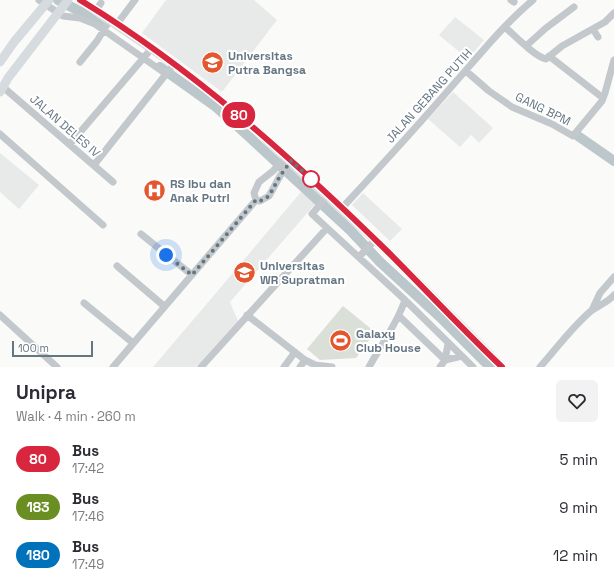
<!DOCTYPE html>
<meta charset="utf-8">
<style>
body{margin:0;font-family:"Space Grotesk",sans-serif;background:#f2f2f3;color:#2b2b33;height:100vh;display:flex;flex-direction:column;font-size:15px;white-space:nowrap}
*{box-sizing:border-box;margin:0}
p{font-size:13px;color:#7c7c81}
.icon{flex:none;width:22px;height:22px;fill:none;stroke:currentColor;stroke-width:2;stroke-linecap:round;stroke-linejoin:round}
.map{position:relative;height:367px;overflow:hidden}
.drawer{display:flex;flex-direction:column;background:#fff;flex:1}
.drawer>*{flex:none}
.badge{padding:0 8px;border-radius:13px;font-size:14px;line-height:26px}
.scale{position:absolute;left:12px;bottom:10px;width:81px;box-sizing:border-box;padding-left:4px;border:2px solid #657683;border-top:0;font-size:11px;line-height:14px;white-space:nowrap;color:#657683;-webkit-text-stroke:3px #fff;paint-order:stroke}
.you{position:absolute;width:20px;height:20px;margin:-10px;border:3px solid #fff;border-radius:50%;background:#1a73e8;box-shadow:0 0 0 6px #1a73e833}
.map>.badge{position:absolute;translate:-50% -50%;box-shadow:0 0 0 2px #fff}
.round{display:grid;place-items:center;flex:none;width:42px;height:42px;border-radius:6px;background:#f2f2f3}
.head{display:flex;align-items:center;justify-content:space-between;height:68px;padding:0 16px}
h1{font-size:19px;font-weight:600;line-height:30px}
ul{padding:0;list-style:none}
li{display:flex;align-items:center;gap:12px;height:48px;padding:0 16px}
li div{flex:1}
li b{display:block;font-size:15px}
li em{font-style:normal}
li .badge{min-width:44px;font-weight:700;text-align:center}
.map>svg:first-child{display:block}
.built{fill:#e8e9e9}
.green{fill:#dadfd7}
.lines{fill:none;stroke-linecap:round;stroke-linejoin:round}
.river{stroke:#bbc7cb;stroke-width:10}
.minor{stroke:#c3c8cc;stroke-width:7}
.major{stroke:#d6dbdf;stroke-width:9}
.line-casing{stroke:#fff;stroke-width:9}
.line{stroke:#d7263d;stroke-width:6}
.walk{stroke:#657683;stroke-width:4;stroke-dasharray:0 7.2}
.stop-dot{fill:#fff;stroke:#d7263d;stroke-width:2}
.labels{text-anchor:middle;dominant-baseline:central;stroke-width:4;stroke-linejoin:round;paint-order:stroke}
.poi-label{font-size:12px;font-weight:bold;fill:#657683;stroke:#fff;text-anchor:start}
.street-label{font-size:12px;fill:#657683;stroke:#fff}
</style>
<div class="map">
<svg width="614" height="367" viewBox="0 0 614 367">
<rect width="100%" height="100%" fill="#fafaf8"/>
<path class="built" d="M166,0H254L277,20L222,92L142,33Z
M455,17L484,40L468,59L439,35Z
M453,92L493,128L479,143L471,135L460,147L428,119Z
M0,153L39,185L19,209L0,192Z
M301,192L315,204L230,302L238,321L196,367H153L216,293Z
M363,193L402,229L390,241L352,205Z"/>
<path class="green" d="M343,306L375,332L356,358L320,360L307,349Z"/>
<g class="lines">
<path class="river" d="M58,0L85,14L101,26
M160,67L216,107L234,123L350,230L380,262L440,317L490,367
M578,136L614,161"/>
<path class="minor" d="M39,0L63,16L80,18L95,24L166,74
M511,0L514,2
M96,10L101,3
M117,24L135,0
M505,27C513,34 535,57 546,59L562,46L605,22L614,13
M593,29L598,37
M526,46L546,28L574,7
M549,56L603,98
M80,62L97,41L110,20
M466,71L489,91L512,107L552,124L573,136L602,101L605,93L614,60
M3,87L113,182
M0,134L103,225
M70,144L152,48
M94,165L174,64
M328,195L312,214L405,300L473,367
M256,200L254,193L259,182L273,171L286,157
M342,208C379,168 416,128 452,86C478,57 503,25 533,0
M141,234L192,275
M359,257L375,240
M117,266L164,306
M84,303L133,343
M592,310L600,293L614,277
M0,315L57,367
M247,315L305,360L315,365L332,367
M399,316L445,360
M445,360L462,356
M113,367L256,200L260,201L269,196L280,176L291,161
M201,367L327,228
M284,367L295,352
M300,367L305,360
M369,367C381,345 397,324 405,300
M440,367L445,360L448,344
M540,367C556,349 573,326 591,311C599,305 607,303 614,295"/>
<path class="major" d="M80,0L174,64L204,87L256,130L387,251L502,367
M0,62L14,42L49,0
M0,92L8,78L68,0"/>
</g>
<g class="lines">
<defs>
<path id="line" d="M80,0C192,68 293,159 387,251C425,289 462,329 502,367"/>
</defs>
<use href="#line" class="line-casing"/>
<use href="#line" class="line"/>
<path class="walk" d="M166,255L192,275L256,200L260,201L269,196L280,176L291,161L311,179"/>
</g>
<defs>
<symbol id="university-disc" viewBox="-11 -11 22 22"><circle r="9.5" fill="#e4572e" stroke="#fff"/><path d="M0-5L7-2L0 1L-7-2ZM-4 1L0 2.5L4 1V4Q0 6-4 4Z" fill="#fff"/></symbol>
<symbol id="hospital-disc" viewBox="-11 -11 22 22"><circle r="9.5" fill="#e4572e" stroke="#fff"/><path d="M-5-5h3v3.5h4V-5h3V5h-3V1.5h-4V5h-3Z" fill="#fff"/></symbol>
<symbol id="stadium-disc" viewBox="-11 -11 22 22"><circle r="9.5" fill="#e4572e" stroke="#fff"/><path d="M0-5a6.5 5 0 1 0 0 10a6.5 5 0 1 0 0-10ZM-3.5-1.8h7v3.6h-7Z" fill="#fff"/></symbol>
</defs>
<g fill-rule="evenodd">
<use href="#university-disc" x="200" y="50" width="25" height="25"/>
<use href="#hospital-disc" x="142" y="178" width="25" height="25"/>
<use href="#university-disc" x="232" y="260" width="25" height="25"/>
<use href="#stadium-disc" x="328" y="328" width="25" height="25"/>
</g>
<circle class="stop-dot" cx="311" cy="179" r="8"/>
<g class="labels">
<g class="poi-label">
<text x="228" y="56">Universitas<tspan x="228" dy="14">Putra Bangsa</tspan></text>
<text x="170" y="184">RS Ibu dan<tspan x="170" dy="14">Anak Putri</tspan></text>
<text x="260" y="266">Universitas<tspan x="260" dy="14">WR Supratman</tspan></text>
<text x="356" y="334">Galaxy<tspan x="356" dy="14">Club House</tspan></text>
</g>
<g class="street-label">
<text transform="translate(429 96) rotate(-48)">JALAN GEBANG PUTIH</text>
<text transform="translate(543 109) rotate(26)">GANG BPM</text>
<text transform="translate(65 126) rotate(41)">JALAN DELES IV</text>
</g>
</g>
</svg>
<div class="scale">100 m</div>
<div class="you" style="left:166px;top:255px"></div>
<b class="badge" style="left:239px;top:115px;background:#d7263d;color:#fff">80</b>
</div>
<section class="drawer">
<div class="head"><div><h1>Unipra</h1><p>Walk · 4 min · 260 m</p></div><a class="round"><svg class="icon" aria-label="heart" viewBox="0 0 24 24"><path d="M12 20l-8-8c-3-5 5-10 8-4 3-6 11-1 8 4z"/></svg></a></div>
<ul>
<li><span class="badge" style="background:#d7263d;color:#fff">80</span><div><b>Bus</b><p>17:42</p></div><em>5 min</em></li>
<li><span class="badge" style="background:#6b8e23;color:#fff">183</span><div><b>Bus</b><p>17:46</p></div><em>9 min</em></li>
<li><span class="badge" style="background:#0072bc;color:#fff">180</span><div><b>Bus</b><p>17:49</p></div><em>12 min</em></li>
</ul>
</section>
